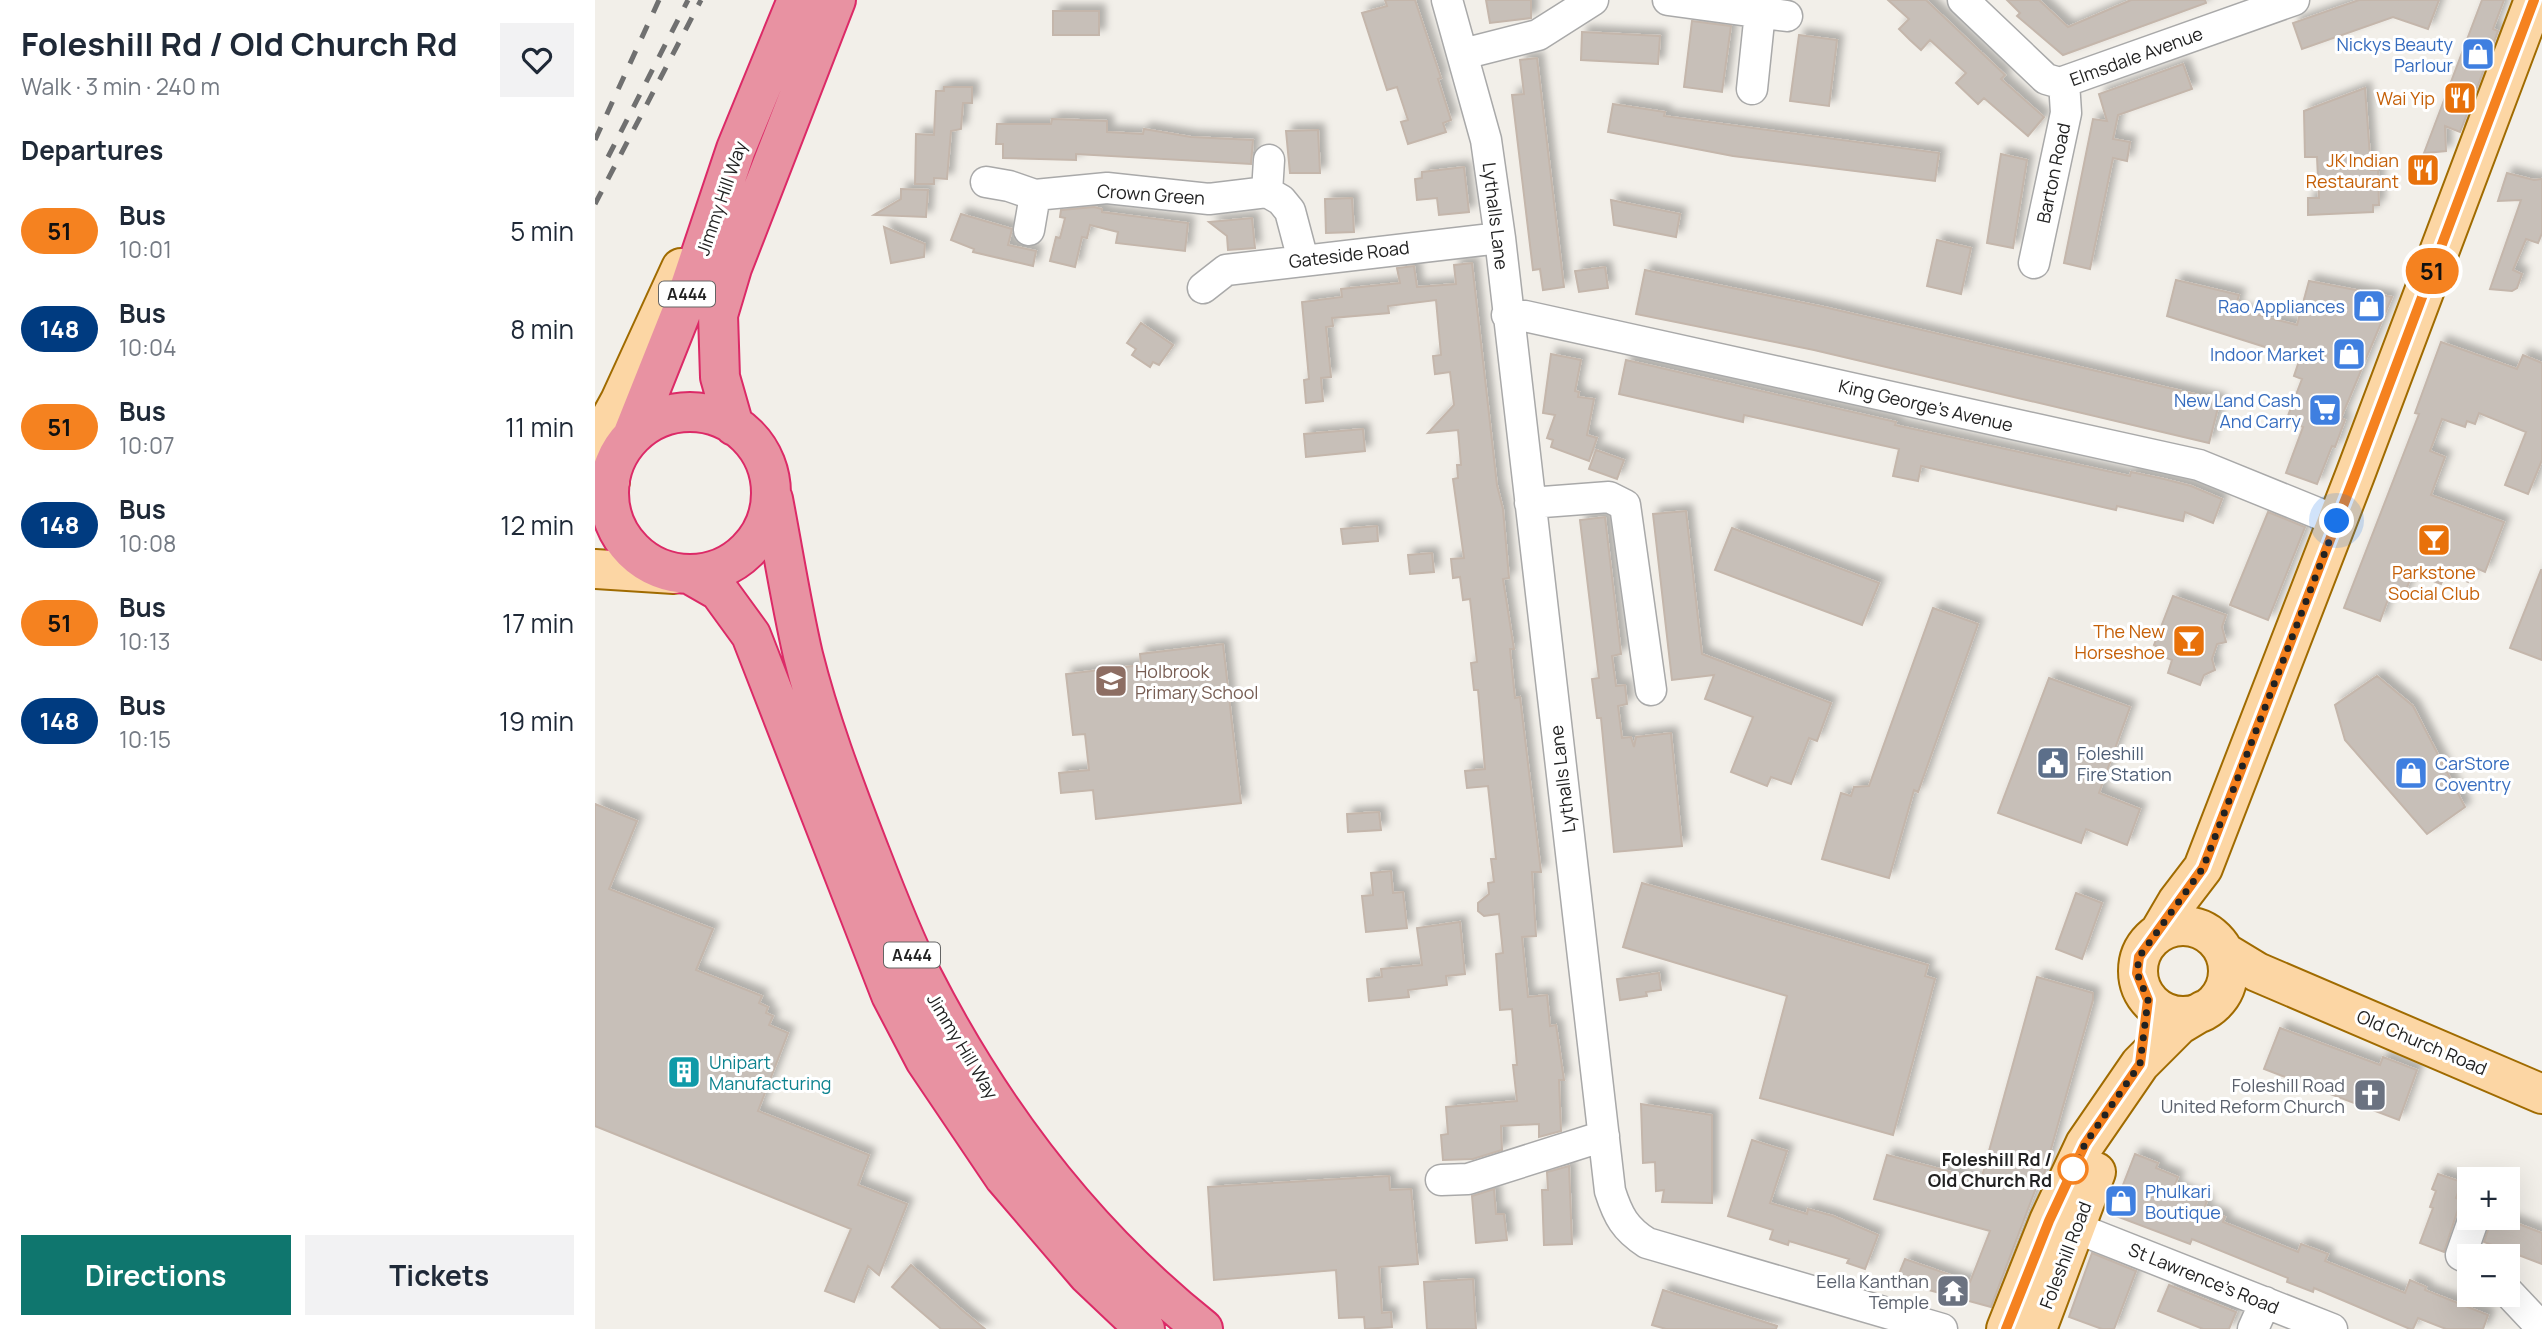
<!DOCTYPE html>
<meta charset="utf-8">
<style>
body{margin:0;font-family:Manrope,sans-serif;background:#f2f2f3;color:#1f2937;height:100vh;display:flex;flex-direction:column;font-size:26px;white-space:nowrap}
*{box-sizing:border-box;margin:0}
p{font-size:23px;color:#747a83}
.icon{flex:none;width:38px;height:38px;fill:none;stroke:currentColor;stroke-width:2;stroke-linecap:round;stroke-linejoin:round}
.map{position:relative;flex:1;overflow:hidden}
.drawer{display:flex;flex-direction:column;background:#fff;width:595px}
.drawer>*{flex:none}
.badge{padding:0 14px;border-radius:23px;font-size:24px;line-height:46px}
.controls{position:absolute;left:1862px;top:1167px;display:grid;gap:14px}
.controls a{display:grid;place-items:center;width:63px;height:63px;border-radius:0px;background:#fff;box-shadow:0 7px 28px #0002;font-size:35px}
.you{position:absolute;width:35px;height:35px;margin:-18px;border:5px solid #fff;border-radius:50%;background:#1a73e8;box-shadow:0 0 0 10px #1a73e833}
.map>.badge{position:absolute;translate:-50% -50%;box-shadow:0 0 0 4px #fff}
h2{padding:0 21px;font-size:26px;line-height:63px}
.round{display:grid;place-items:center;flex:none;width:74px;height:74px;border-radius:0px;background:#f2f2f3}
.head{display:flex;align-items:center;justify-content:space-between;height:119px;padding:0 21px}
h1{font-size:33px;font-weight:700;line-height:52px}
.cta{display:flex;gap:14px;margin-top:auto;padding:14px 21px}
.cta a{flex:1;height:80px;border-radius:0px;background:#0f766e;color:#fff;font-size:28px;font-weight:700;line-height:80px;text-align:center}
.cta a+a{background:#f2f2f3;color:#1f2937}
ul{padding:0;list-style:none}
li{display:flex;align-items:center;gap:21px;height:98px;padding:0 21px}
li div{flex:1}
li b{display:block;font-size:26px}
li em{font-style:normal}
li .badge{min-width:77px;font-weight:700;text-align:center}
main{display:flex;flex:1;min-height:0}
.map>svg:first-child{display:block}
.building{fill:#c7bfb8;stroke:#c4b6ab;stroke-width:2;filter:url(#shadow)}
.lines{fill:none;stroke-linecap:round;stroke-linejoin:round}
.minor-casing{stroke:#a9a9a9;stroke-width:33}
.major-casing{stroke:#a06b00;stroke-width:42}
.highway-casing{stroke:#dc2a67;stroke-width:42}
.minor{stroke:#fff;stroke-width:30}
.major{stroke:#fcd6a4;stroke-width:38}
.highway{stroke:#e892a2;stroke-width:38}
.rail{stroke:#707070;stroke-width:5;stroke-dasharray:14 14;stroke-linecap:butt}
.line-casing{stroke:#fff;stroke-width:16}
.line{stroke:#f58220;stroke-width:10}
.walk{stroke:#222;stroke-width:7;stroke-dasharray:0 12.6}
.stop-dot{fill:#fff;stroke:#f58220;stroke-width:3.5}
.labels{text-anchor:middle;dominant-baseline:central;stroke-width:6;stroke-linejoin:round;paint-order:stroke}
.shield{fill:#fff;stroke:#646464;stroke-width:2}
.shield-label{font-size:16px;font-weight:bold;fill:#222}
.shop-label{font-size:18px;fill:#366cbe;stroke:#fff;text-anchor:end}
.street-label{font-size:18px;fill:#222;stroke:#fff}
.food-label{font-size:18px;fill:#c56008;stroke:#fff;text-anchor:end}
.education-label{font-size:18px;fill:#785e54;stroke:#fff;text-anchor:start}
.service-label{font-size:18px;fill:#4e5e75;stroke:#fff;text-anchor:start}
.culture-label{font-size:18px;fill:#0d838f;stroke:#fff;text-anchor:start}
.worship-label{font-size:18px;fill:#5b616d;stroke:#fff;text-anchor:end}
.stop-label{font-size:18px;font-weight:bold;fill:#222;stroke:#fff;text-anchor:end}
</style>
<main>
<section class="drawer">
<div class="head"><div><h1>Foleshill Rd / Old Church Rd</h1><p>Walk · 3 min · 240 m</p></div><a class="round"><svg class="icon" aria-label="heart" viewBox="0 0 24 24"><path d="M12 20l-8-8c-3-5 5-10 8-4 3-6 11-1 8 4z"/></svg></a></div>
<h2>Departures</h2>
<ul>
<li><span class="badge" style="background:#f58220;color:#111">51</span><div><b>Bus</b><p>10:01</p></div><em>5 min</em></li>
<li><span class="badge" style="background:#003b80;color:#fff">148</span><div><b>Bus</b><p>10:04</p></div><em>8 min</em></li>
<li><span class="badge" style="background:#f58220;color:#111">51</span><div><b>Bus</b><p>10:07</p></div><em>11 min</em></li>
<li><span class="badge" style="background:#003b80;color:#fff">148</span><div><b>Bus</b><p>10:08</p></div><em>12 min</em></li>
<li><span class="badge" style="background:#f58220;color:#111">51</span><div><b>Bus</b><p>10:13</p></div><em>17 min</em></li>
<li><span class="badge" style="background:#003b80;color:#fff">148</span><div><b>Bus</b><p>10:15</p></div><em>19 min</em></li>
</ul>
<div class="cta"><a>Directions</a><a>Tickets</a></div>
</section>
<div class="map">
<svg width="1947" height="1329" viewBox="0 0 1947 1329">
<defs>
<filter id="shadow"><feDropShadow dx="6" dy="-6" stdDeviation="3.5" flood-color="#0004"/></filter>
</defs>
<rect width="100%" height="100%" fill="#f2efe9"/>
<path class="building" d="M790,0H820L846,78L843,79L856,120L848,123L851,132L813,144L806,122L813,120L802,87L792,90L767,13L792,6Z
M891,0H936V18L895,23Z
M1293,0H1331L1410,75L1406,79L1449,117L1433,136L1389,98L1383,104L1361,83L1371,73L1335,40L1326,50L1315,40L1304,29L1314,19Z
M1412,0H1444L1473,27L1536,0H1610L1611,3L1468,55L1422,16L1425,13Z
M1764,0H1844L1833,29L1798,17L1707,49L1698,23Z
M1887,0H1909L1898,29L1903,31L1885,80L1865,132L1850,126L1851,151L1829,153Z
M458,11H504V35H458Z
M1097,21L1136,26L1127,92L1089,87Z
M987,32L1065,36L1063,64L986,60Z
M1204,35L1242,40L1234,106L1195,101Z
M942,58L969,287L948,290L945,269L938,270L917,95L929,94L925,60Z
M1588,64L1597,89L1523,115L1518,139L1535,142L1532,161L1518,158L1495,269L1469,263L1498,119L1512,121L1504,94Z
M349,87H377V103H368L366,129L356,131L352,179L339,178V184H320L321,134L339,135L341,91H349Z
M1770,88L1776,170H1783L1784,205H1778V212L1713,215V198H1724L1722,157H1710L1709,111Z
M1018,104L1070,112L1069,116L1344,153L1340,181L1138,156L1013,132Z
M457,119L512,121V132L548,134L549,129L596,137L658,140L656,164L481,154V160L408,158V144H401L402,124H456Z
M723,130L725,173H695L691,131Z
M1406,154L1432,160L1418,248L1392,243Z
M869,167L874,212L844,215L842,198L822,200L820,179L827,178V172Z
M1912,173L1939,180L1947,179V233L1943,243L1931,239L1918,270L1927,274L1922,288L1917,291L1895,289L1926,200L1903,201Z
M306,189L333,190L331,217L279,215L306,199Z
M757,198L759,232L731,233L730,199Z
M1016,200L1085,214L1081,237L1019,225Z
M499,207L507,209V212L593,223L590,251L521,243L523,232L495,225L492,238L487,237L480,267L455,261L461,237L465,238L470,218L465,217L466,210Z
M366,214L417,229L413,245L441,251L438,266L378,252L379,249L356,240Z
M657,218L660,248L633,250L632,236L614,222Z
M289,227L330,244L329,257L296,263Z
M1342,240L1376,248L1366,294L1332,286Z
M877,263L902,485L908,509L914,578L908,579L919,649H915L920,698L925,697L946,872H937L941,936L927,937L933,997L952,995L955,1026L961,1025L969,1080H964L966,1131L944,1137V1124L906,1126L907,1150L878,1159L848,1160L846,1135L853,1134L851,1107L922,1101L918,1065H922L917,1009L905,1010L901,954L908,953L904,914L889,916L883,911V903L894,894L893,883L899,882L896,859H901L893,786L872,788L870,771L890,769L883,690H879L876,663L882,662L875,599L868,600L865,577L858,578L856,559L869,558L858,479L863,478L862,465H866L863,430L833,433L859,405L855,372L840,374L838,356L846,355L841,300L793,306L794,313L737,318L738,326L731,327L736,377L726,378L728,401L711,403L709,380L714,379L707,302L747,297L746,289L805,283L802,268L819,266L822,287L861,284L859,265Z
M1010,267L1013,288L984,292L980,271Z
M1050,270L1229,307L1625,400L1614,443L1219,350L1041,314Z
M1581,280L1644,295L1640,309L1702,325L1714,281L1797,297L1746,418L1750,420L1740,447L1737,446L1722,484L1691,473L1708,427L1691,421L1707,379L1699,376L1705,358L1572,316Z
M546,323L578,345L564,365L558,362L555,367L537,355L541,349L532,343Z
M1846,342L1922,369L1928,355L1947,363V460L1933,494L1910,485L1931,432L1884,413L1880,424L1872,421L1870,427L1847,419L1835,451L1850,457L1836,495L1909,522L1890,572L1879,567L1873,582L1851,572L1846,584L1818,573L1807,599L1795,594L1785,621L1749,608L1824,414L1820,413Z
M956,354L986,360L980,391L984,392L983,397L999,399L992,435L1002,438L994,461L956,447L958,440L952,438L960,415L948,413Z
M1031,360L1301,422L1300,425L1535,476L1536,472L1569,479L1596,486L1627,499L1618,523L1590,512L1588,521L1522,506L1521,510L1326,466L1323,481L1298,476L1304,449L1149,415L1148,422L1024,394Z
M768,429L770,451L711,457L709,434Z
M1001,450L1029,460L1022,479L994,469Z
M1091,511L1107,654L1236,703L1222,741L1214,738L1196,784L1176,777L1172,786L1136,772L1158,717L1110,699L1119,675L1077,680L1058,514Z
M1673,512L1710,527L1673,620L1635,605Z
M1010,517L1026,654L1017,656L1021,686L1030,685L1032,704L1023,706L1027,738L1036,737L1039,747L1041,737L1076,733L1087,846L1019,852L1006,718H1002L997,679L1004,678L985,520Z
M782,526L783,541L748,544L746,529Z
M1137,528L1284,583L1267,625L1120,570Z
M837,553L839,572L815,574L813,555Z
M1946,570H1947V660L1915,648Z
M1578,596L1631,615L1627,627L1631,642L1622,644L1617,659L1620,670L1609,675L1605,685L1573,673L1577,660L1564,655L1567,649L1559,645Z
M1338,608L1383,624L1323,792L1319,790L1294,878L1227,859L1246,793L1256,796L1259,787L1274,786Z
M628,644L646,803L501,819L498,790L466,793L464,773L494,770L490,734L478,735L471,674L546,665L545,654Z
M1782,676L1818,706L1870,807L1832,834L1750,740L1740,705Z
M1454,678L1535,707L1504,793L1545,809L1532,845L1491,829L1486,843L1403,813Z
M0,804L42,821L14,889L118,929L101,970L167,996L164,1003L173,1007L171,1013L178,1016L174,1025L193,1033L163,1111L274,1155L263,1185L312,1204L284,1275L273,1266L259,1302L230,1291L256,1229L0,1126Z
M784,812L786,830L753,832L752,814Z
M796,871L798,893L808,892L812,928L771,932L767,896L778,895L776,873Z
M1047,883L1333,965L1330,976L1340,979L1298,1135L1165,1098L1192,996L1028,947Z
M1481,893L1507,903L1487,959L1461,949Z
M865,922L870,974L851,976L852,985L813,990L814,997L774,1001L772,979L787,977L786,969L827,965L822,928Z
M1064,973L1066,990L1051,992L1052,996L1025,1000L1022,979Z
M1442,977L1498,993V1000L1447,1181L1444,1180L1396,1307L1301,1281L1310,1259L1375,1282L1395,1231L1279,1199L1292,1155L1386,1180Z
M1685,1028L1785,1065L1788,1057L1822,1070L1804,1120L1669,1069Z
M1046,1104L1117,1115V1203L1067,1202L1069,1190L1061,1191L1060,1162L1048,1163Z
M1157,1140L1192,1151L1175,1203L1212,1214L1213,1209L1238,1216L1283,1235L1270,1269L1252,1263L1254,1259L1194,1241L1193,1245L1175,1239L1178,1230L1133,1216Z
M1540,1154L1563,1163L1561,1168L1583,1177L1579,1187L1612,1201L1609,1209L1630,1217L1628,1222L1703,1252L1706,1244L1733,1254L1730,1261L1810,1293L1815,1280L1824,1284L1831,1287L1830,1290L1893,1315L1888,1329H1851L1823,1318L1818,1329H1815L1719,1288L1718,1292L1692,1282L1693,1278L1597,1239L1595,1244L1521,1216L1519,1208Z
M974,1166L977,1244L949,1245L947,1190H953L952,1172Z
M1843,1174L1867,1182L1861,1198L1866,1200L1849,1252L1825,1243L1838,1208L1835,1207L1841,1191L1837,1189Z
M794,1176L795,1190L816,1189L823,1264L784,1267L787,1313L796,1312L797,1327L770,1329L769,1317L744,1318L741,1270L619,1280L613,1187Z
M899,1189L901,1214H909L912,1240L881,1243L877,1196Z
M1897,1218H1908L1947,1233V1264L1889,1242Z
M1497,1253L1541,1271L1519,1329H1507L1474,1317Z
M316,1265L367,1310L390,1329H346L297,1287Z
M878,1279L881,1329H832L829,1282Z
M1574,1285L1641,1312L1634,1329H1608L1563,1311Z
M1068,1290L1182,1326L1181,1329H1071L1057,1325Z"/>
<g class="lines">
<defs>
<path id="minor" d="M852,0L891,140L905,238L1015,1191C1023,1216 1030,1229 1052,1243L1347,1329
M1073,0L1192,16
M1368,0L1451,79L1465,83L1699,0
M868,54L943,35L998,0
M1157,89L1165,12
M391,182L414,186L440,195L512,188L614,199L672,192L686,200L695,211L708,260
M672,192L674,160
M434,230L440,195
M1439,263L1471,113L1469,82
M608,288L631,270L905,238
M912,315L930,316L1604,465L1742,521
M935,503L1014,497L1030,505L1056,690
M846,1180L873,1179L1009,1136
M1481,1228L1737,1329
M1874,1259L1866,1255L1879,1218
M1913,1292L1947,1328
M1658,1329L1670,1302"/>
<path id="major" d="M0,446L25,401L86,268
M0,497L15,481
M0,569L79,574
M1543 971a45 45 0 1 1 90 0a45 45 0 1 1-90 0Z
M1565,931L1582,902L1608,868L1760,475L1939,0
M1629,952L1662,972L1947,1094
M1411,1329L1454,1221L1490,1144L1545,1064L1584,1025L1609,1010
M1442,1329L1501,1172"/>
<path id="highway" d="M14 493a81 81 0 1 1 162 0a81 81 0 1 1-162 0Z
M139,426L125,377L123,315L137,268L241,0
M37,436L86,313L141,149L202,0
M178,499C188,551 196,603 208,655C224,719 248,783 272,845C289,889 306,934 327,976C396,1111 489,1234 608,1329
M96,575L124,591L156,635L296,995L330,1060L409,1177L493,1275L550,1329"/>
</defs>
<use href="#minor" class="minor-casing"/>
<use href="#major" class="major-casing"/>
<use href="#highway" class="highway-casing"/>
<use href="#minor" class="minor"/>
<use href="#major" class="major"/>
<use href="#highway" class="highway"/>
<path class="rail" d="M0,140L64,0
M13,157L93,0
M0,204L106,0"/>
</g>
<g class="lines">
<defs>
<path id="line" d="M1411,1329L1454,1221L1490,1144L1545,1064L1553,1000L1542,973L1544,957L1608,868L1760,475L1939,0"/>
</defs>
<use href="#line" class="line-casing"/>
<use href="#line" class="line"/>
<path class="walk" d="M1478,1169L1490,1144L1545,1064L1553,1000L1542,973L1544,957L1608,868L1742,521"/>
</g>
<defs>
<symbol id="shop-square" viewBox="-11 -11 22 22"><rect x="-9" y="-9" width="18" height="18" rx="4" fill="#3f7fe0" stroke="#fff"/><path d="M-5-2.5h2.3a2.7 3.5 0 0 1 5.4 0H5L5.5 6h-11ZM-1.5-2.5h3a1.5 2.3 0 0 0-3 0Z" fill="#fff"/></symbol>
<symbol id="restaurant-square" viewBox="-11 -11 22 22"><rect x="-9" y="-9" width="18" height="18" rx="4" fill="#e8710a" stroke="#fff"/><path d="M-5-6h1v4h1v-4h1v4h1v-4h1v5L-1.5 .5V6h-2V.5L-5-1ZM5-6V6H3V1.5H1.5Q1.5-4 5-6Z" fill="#fff"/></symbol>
<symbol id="supermarket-square" viewBox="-11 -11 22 22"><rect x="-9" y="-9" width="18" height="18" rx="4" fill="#3f7fe0" stroke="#fff"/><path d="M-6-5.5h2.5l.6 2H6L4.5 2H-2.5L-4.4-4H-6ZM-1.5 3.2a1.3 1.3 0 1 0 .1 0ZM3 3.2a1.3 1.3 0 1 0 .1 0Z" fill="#fff"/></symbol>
<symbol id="bar-square" viewBox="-11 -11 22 22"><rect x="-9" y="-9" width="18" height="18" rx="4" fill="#e8710a" stroke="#fff"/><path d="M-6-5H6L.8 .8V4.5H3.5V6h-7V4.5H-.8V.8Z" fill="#fff"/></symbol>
<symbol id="school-square" viewBox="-11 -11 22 22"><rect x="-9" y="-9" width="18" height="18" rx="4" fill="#8d6e63" stroke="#fff"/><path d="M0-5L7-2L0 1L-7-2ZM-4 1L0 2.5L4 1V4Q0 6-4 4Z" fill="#fff"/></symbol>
<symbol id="civic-square" viewBox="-11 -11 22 22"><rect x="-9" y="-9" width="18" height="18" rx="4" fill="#5c6f8a" stroke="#fff"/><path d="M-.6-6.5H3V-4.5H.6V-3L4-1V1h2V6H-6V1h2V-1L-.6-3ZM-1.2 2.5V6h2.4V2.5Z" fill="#fff"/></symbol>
<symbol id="building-square" viewBox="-11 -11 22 22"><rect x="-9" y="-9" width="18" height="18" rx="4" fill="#0f9aa8" stroke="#fff"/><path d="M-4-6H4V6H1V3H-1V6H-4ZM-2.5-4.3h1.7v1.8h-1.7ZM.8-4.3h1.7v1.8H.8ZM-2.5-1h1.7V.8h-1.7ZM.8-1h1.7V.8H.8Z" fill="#fff"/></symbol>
<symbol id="church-square" viewBox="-11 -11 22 22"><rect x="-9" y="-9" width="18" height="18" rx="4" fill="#6b7280" stroke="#fff"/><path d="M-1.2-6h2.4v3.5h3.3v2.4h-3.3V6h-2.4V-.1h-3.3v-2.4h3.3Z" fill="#fff"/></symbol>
<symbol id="temple-square" viewBox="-11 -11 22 22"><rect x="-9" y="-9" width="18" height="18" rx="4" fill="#6b7280" stroke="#fff"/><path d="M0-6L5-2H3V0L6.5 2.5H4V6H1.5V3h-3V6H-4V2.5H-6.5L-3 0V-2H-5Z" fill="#fff"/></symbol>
</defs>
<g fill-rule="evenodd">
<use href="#shop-square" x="1864" y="35" width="38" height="38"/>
<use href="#restaurant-square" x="1846" y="79" width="38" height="38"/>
<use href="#restaurant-square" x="1809" y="151" width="38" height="38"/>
<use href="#shop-square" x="1755" y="287" width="38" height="38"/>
<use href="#shop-square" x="1735" y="335" width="38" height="38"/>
<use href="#supermarket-square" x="1711" y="391" width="38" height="38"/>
<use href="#bar-square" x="1820" y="521" width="38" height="38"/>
<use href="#bar-square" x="1575" y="622" width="38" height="38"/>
<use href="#school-square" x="497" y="662" width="38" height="38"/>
<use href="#civic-square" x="1439" y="744" width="38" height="38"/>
<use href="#shop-square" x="1797" y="754" width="38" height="38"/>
<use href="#building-square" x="70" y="1053" width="38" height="38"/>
<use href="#church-square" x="1756" y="1076" width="38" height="38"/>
<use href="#shop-square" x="1507" y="1182" width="38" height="38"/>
<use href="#temple-square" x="1339" y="1272" width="38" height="38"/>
</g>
<circle class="stop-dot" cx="1478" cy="1169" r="14"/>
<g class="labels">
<g class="shield">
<rect x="64" y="281.5" width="56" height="25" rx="5"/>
<rect x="289" y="942.5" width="56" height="25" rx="5"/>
</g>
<g class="shield-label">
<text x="92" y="294">A444</text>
<text x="317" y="955">A444</text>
</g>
<g class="shop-label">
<text x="1858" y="44">Nickys Beauty<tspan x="1858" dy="21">Parlour</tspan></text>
<text x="1750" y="306">Rao Appliances</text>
<text x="1730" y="354">Indoor Market</text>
<text x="1706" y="400">New Land Cash<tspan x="1706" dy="21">And Carry</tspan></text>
<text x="1840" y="763" text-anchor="start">CarStore<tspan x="1840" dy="21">Coventry</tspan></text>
<text x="1550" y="1191" text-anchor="start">Phulkari<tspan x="1550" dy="21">Boutique</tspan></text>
</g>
<g class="street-label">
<text transform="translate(1541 56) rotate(-20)">Elmsdale Avenue</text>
<text transform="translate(1458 173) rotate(-78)">Barton Road</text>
<text transform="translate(556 194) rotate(4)">Crown Green</text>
<text transform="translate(126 198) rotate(-71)">Jimmy Hill Way</text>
<text transform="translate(901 216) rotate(83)">Lythalls Lane</text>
<text transform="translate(754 254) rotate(-7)">Gateside Road</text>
<text transform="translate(1331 405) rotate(13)">King George's Avenue</text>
<text transform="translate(967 779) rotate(-97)">Lythalls Lane</text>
<text transform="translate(1827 1042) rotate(23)">Old Church Road</text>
<text transform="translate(368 1046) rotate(59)">Jimmy Hill Way</text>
<text transform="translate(1470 1255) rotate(-69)">Foleshill Road</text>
<text transform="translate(1609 1278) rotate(22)">St Lawrence's Road</text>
</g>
<g class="food-label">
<text x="1840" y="98">Wai Yip</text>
<text x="1804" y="160">JK Indian<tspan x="1804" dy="21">Restaurant</tspan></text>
<text x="1839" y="572" text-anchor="middle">Parkstone<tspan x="1839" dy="21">Social Club</tspan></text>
<text x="1570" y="631">The New<tspan x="1570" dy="21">Horseshoe</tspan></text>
</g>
<g class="education-label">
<text x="540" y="671">Holbrook<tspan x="540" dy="21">Primary School</tspan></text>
</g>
<g class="service-label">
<text x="1482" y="753">Foleshill<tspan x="1482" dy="21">Fire Station</tspan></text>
</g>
<g class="culture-label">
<text x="114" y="1062">Unipart<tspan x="114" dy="21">Manufacturing</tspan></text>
</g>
<g class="worship-label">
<text x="1750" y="1085">Foleshill Road<tspan x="1750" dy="21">United Reform Church</tspan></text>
<text x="1334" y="1281">Eella Kanthan<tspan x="1334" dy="21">Temple</tspan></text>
</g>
<g class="stop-label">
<text x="1457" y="1159">Foleshill Rd /<tspan x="1457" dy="21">Old Church Rd</tspan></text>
</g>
</g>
</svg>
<div class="controls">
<a>+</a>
<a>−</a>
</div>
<div class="you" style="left:1742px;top:521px"></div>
<b class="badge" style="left:1837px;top:271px;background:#f58220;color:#111">51</b>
</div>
</main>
